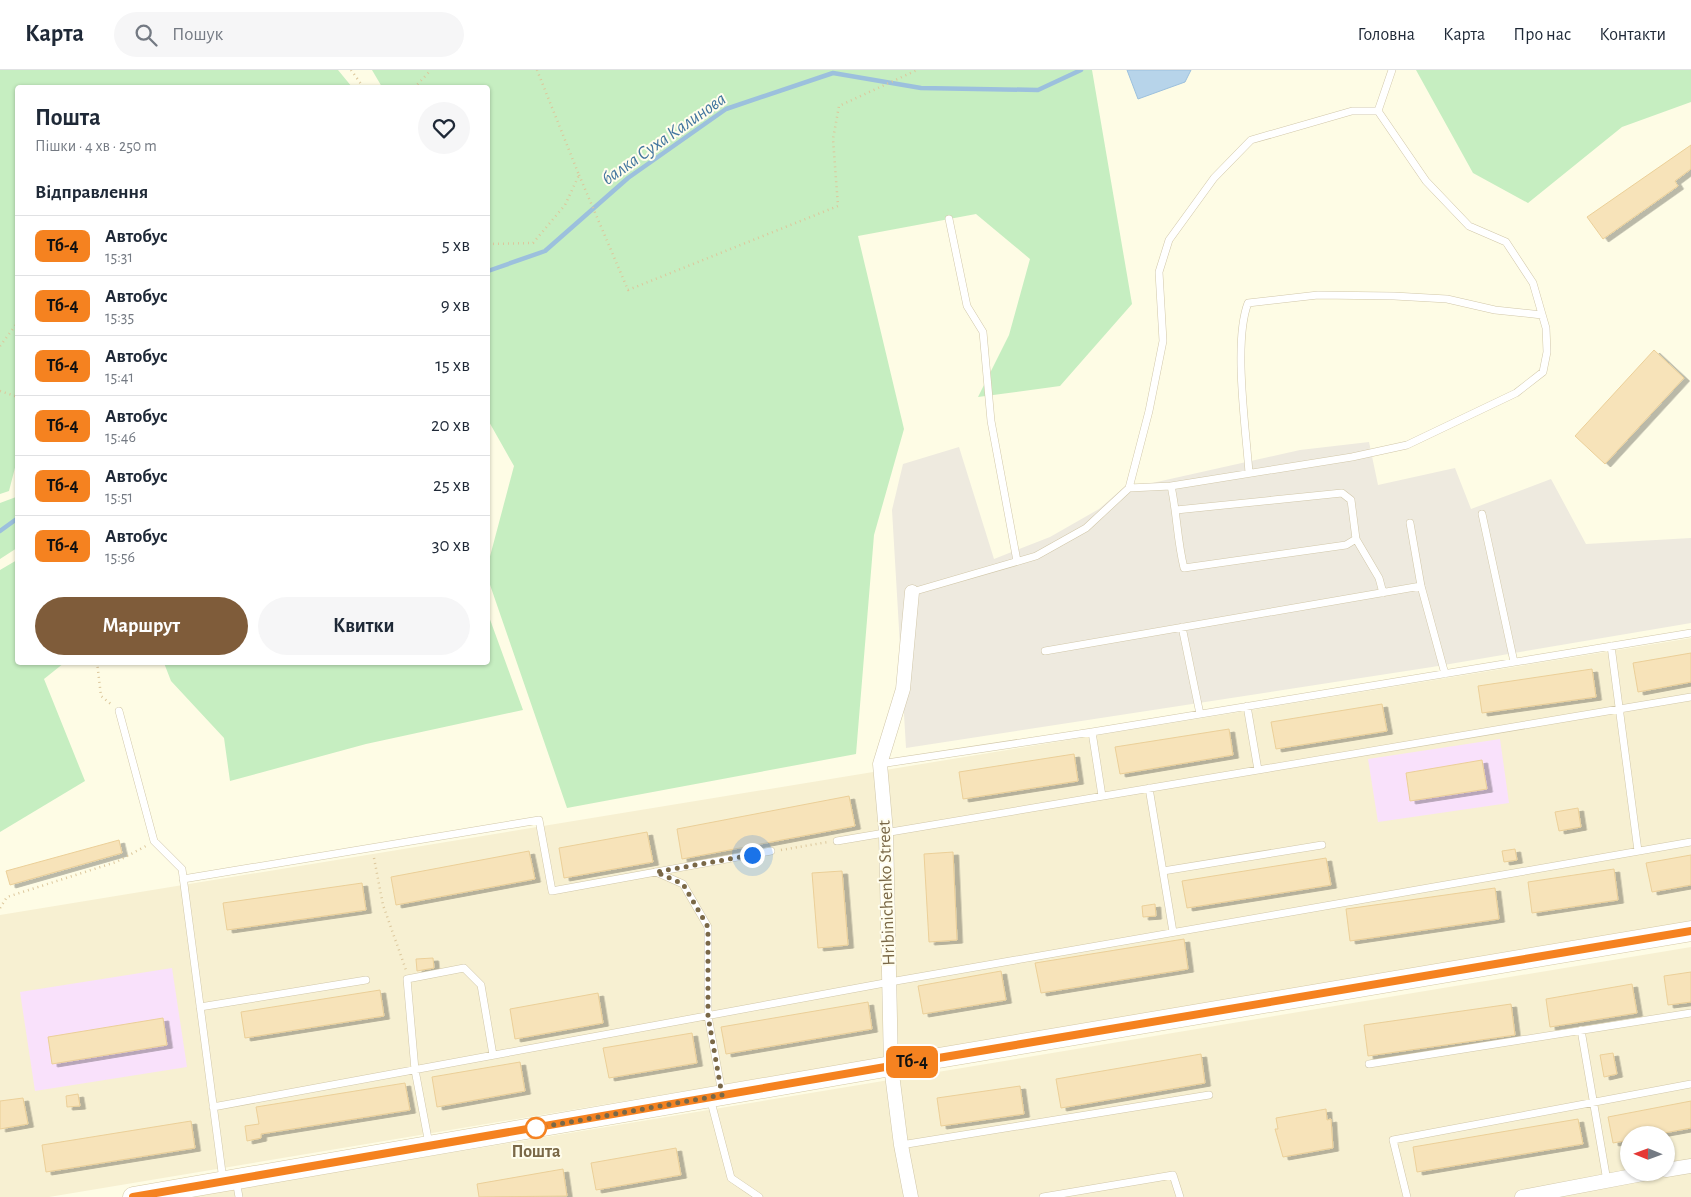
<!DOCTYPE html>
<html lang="uk">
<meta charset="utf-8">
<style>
body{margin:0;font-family:"Alegreya Sans",sans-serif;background:#f6f6f7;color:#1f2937;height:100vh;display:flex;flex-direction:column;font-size:19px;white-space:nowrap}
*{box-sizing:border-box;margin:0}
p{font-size:16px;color:#747a83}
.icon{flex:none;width:28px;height:28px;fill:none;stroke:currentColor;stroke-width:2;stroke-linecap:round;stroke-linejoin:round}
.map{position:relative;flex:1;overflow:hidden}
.side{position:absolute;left:15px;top:15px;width:475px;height:580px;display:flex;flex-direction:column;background:#fff;border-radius:5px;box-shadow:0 1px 4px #0004}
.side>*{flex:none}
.badge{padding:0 10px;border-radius:8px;font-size:18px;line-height:32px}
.needle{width:32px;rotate:271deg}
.buttons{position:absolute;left:1620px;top:1056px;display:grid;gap:10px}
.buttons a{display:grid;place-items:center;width:55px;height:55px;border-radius:50%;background:#fff;box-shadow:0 1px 4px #0004;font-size:25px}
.you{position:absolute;width:25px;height:25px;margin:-12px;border:4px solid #fff;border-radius:50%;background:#1a73e8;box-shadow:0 0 0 8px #1a73e833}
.map>.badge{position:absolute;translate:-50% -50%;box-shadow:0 0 0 2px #fff}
h2{padding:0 20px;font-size:19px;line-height:45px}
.round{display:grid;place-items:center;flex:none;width:52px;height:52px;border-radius:26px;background:#f6f6f7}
.summary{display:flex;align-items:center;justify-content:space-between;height:85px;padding:0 20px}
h1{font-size:24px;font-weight:700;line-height:38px}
.cta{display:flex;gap:10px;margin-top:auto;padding:10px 20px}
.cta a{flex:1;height:58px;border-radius:30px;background:#7f5c3a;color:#fff;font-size:20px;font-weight:700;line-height:58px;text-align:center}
.cta a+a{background:#f6f6f7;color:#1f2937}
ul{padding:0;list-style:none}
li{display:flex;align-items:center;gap:15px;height:60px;padding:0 20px;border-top:1px solid #e0e1e3}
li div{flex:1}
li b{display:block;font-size:19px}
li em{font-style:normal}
li .badge{min-width:55px;font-weight:700;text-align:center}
header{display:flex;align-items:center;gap:30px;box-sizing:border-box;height:70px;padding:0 25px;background:#fff;border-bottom:1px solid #e0e1e3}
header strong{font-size:24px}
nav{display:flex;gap:28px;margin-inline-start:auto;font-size:18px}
.search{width:350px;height:45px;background:#f6f6f7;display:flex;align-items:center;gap:12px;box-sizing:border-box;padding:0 18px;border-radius:28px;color:#747a83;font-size:19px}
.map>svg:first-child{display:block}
.residential{fill:#f7f0d2;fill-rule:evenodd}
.industrial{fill:#eeeadf}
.education{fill:#f9e1fb}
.green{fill:#c6eec1}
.water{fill:#b7d4ea;stroke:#9cc0dd}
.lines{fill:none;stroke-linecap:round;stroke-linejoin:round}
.stream{stroke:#9cc0dd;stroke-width:4.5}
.building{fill:#f7e3b9;stroke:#ebcf98;filter:url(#shadow)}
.service-casing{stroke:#d1c7a9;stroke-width:8}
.minor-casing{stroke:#d1c7a9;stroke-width:15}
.secondary-casing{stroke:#d5c9a6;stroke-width:21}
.path{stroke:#dcc79c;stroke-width:2.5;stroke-dasharray:1 4;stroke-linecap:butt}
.service{stroke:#fff;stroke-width:7}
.minor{stroke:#fff;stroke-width:14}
.secondary{stroke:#fff;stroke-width:20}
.line-casing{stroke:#fff;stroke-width:11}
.line{stroke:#f58220;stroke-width:8}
.walk{stroke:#7a6847;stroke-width:5;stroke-dasharray:0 9}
.stop-dot{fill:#fff;stroke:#f58220;stroke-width:2.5}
.labels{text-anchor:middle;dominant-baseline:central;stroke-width:4;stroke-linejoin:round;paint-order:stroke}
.street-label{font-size:18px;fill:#7a6847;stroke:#fffded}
.stop-label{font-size:18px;font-weight:bold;fill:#7a6847;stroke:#fffded}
.water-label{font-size:19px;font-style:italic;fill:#43769f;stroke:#fffded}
</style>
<header>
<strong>Карта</strong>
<div class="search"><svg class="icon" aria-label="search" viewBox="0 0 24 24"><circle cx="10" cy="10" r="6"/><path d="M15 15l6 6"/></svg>Пошук</div>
<nav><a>Головна</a><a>Карта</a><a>Про нас</a><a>Контакти</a></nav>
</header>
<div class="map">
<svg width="1691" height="1127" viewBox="0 0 1691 1127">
<defs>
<filter id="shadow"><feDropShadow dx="5.5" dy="3" stdDeviation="0" flood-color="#0004"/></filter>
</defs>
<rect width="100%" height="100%" fill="#fefce5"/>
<path class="residential" d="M1691,568V853L49,1127H0V845Z
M1691,877V1127H184ZM1629,1065H1666V1102H1629Z"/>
<path class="industrial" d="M1369,372L1378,415L1455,398L1471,439L1551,409L1586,474L1691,468V553L1432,597L906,678L892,440L903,394L959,377L994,489L1050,467L1099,439L1121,420L1300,380Z"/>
<path class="education" d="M1500,669L1509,733L1378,752L1368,689Z
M172,898L187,997L35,1021L20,922Z"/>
<path class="green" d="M0,0H338L352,17L18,18V386L9,421L0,424Z
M372,0H1092L1132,234L1060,316L978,327L1009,265L1030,189L976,144L858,166L904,359L874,465L856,684L567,738L488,509V494L514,396L488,350V18L382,17Z
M1416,0H1691V32L1622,57L1528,133L1473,103Z
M17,420V478L0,489V433L16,427Z
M17,490L18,592L64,593L44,609L85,711L0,762V500Z
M488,544L523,640L366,674L230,711L224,668L171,611L164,593L488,592Z"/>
<path class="water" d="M1127,0H1191L1185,12L1138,29Z"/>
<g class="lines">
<path class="stream" d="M488,201L545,181L628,108L726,39L833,3L921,18L1038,20L1081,0
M0,461L18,448"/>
</g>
<path class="building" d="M1691,75V99L1675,111L1678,116L1603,169L1587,147Z
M1654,280L1684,308L1605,394L1575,366Z
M1691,583V612L1638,622L1633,593Z
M1592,599L1596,627L1482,643L1478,616Z
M1382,634L1387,661L1276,679L1271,652Z
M1229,659L1233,685L1120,704L1115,677Z
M1074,684L1078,711L963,729L959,702Z
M1482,690L1487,719L1410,731L1406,703Z
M849,726L855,756L682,789L677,759Z
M1578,738L1581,757L1559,761L1555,742Z
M647,762L653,792L564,808L559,778Z
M119,770L122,783L10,815L6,801Z
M1515,779L1517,790L1504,792L1502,781Z
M529,781L535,809L396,835L391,807Z
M953,782L957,870L929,872L924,784Z
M1691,785V815L1652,822L1646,793Z
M1326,788L1331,815L1187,838L1182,811Z
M1614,799L1618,830L1532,843L1528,812Z
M842,801L848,875L818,878L812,803Z
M362,813L366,840L227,860L223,833Z
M1495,818L1499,849L1350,871L1346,839Z
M1155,834L1156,846L1143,847L1142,836Z
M1184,869L1188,899L1041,923L1035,893Z
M433,888L434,898L417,901L416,889Z
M1001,901L1006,930L923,944L918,916Z
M1691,902V932L1668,935L1664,906Z
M1632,914L1637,943L1550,957L1546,929Z
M380,920L384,946L245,968L241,942Z
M598,923L603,953L515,969L510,939Z
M868,932L872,959L726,984L721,957Z
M1511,934L1515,965L1368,986L1364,955Z
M163,948L167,975L52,994L48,967Z
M692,963L697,993L609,1008L603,978Z
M1613,983L1617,1004L1604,1007L1600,985Z
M1201,984L1205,1013L1061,1038L1056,1009Z
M520,992L525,1021L437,1037L432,1007Z
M405,1013L410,1040L261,1064V1068L247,1071L245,1056L259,1054L256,1037Z
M1020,1016L1024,1044L941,1056L937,1028Z
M78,1024L80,1036L67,1037L66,1026Z
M23,1028L28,1054L0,1059V1031Z
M1691,1031V1058L1653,1065H1629V1070L1613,1073L1608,1047Z
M1326,1039L1327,1050L1331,1049L1333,1078L1283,1087L1275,1059H1278L1276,1048Z
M1578,1049L1583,1074L1417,1102L1413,1077Z
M191,1051L195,1078L46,1102L42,1075Z
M676,1078L681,1105L596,1120L591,1093Z
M563,1099L567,1126L479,1127L477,1114Z"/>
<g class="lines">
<defs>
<path id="service" d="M1378,41L1392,0
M949,149L967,236L983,262L991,351L1017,491
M1249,403C1246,359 1233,272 1248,233L1318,225L1394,226L1447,229L1495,240L1542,245
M1171,416C1177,443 1177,470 1184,498L1346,475L1356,469L1351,430L1342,423L1176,440
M1129,418L1171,416L1352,387L1407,375L1516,323L1543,302L1547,282L1546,258L1533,213L1506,172L1469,156L1426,111L1378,41
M1482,444L1514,592
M1410,453L1421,516L1445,604
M1356,469L1379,508L1383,523
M912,522L1036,486L1086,458L1129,418L1149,341L1163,271L1159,202L1169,170L1214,108L1251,70L1352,41H1378
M1182,557L1200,644
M1611,576L1638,781
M1045,581L1421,516
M1247,636L1258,700
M119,641L154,771L182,799L223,1110
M1092,662L1102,726
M880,694L1092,662L1691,563
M1149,718L1173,862
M837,771L1691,627
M1163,801L1322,775
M656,802L683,814L708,857V946L722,1023
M183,809L539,750L552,821L771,781
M200,937L366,910
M1581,960L1607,1111
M1369,994L1691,943
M710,1028L731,1108L759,1127
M213,1037L890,912L1691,772
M429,1074L415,1000L407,909L464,898L481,915L493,985
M901,1075L1209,1025
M236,1110L239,1127
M1043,1127L1173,1105L1180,1127
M1407,1127L1393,1070L1691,1014"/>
<path id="minor" d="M1666,1100L1691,1096
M911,1127L901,1075L891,996L886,762L880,694L903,619L912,522
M1522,1127L1653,1102"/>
<path id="secondary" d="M133,1127L891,996L1691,861"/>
</defs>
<use href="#service" class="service-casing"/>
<use href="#minor" class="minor-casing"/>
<use href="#secondary" class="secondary-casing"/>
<path class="path" d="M351,0L364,18
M414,18L431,0
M579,105L628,220L838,136L833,69L839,36L917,0
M488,174L533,173L565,135L579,105L537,0
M0,276L18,252
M0,321L18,327
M97,592L101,626L112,635
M781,780L828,772
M374,788L383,835L406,900
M0,838L7,827L116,792L146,776"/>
<use href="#service" class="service"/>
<use href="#minor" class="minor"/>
<use href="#secondary" class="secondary"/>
</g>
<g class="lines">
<defs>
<path id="line" d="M133,1127L891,996L1691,861"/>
</defs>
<use href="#line" class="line-casing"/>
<use href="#line" class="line"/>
<path class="walk" d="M536,1058L722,1025L708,946V857L683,814L656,802L752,785"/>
</g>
<circle class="stop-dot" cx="536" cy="1058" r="10"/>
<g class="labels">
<g class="street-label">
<text transform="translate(887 823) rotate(-92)">Hribinichenko Street</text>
</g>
<g class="stop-label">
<text x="536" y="1082">Пошта</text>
</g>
<g class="water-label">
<text transform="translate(664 69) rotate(-35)">балка Суха Калинова</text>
</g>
</g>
</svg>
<div class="buttons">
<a><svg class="needle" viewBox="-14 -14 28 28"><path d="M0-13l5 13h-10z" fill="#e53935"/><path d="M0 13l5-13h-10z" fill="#747a83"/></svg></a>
</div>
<div class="you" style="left:752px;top:785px"></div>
<b class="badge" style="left:912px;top:992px;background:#f58220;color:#111">Тб-4</b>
<section class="side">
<div class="summary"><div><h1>Пошта</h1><p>Пішки · 4 хв · 250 m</p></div><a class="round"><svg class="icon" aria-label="heart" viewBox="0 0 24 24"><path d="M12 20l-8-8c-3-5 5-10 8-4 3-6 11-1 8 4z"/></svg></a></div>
<h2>Відправлення</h2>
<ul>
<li><span class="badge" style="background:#f58220;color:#111">Тб-4</span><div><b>Автобус</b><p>15:31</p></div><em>5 хв</em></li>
<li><span class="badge" style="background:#f58220;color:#111">Тб-4</span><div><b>Автобус</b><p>15:35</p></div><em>9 хв</em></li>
<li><span class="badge" style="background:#f58220;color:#111">Тб-4</span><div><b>Автобус</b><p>15:41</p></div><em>15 хв</em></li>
<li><span class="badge" style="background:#f58220;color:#111">Тб-4</span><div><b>Автобус</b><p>15:46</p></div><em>20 хв</em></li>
<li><span class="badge" style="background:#f58220;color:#111">Тб-4</span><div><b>Автобус</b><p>15:51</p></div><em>25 хв</em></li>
<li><span class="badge" style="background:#f58220;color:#111">Тб-4</span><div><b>Автобус</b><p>15:56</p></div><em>30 хв</em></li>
</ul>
<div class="cta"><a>Маршрут</a><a>Квитки</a></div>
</section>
</div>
